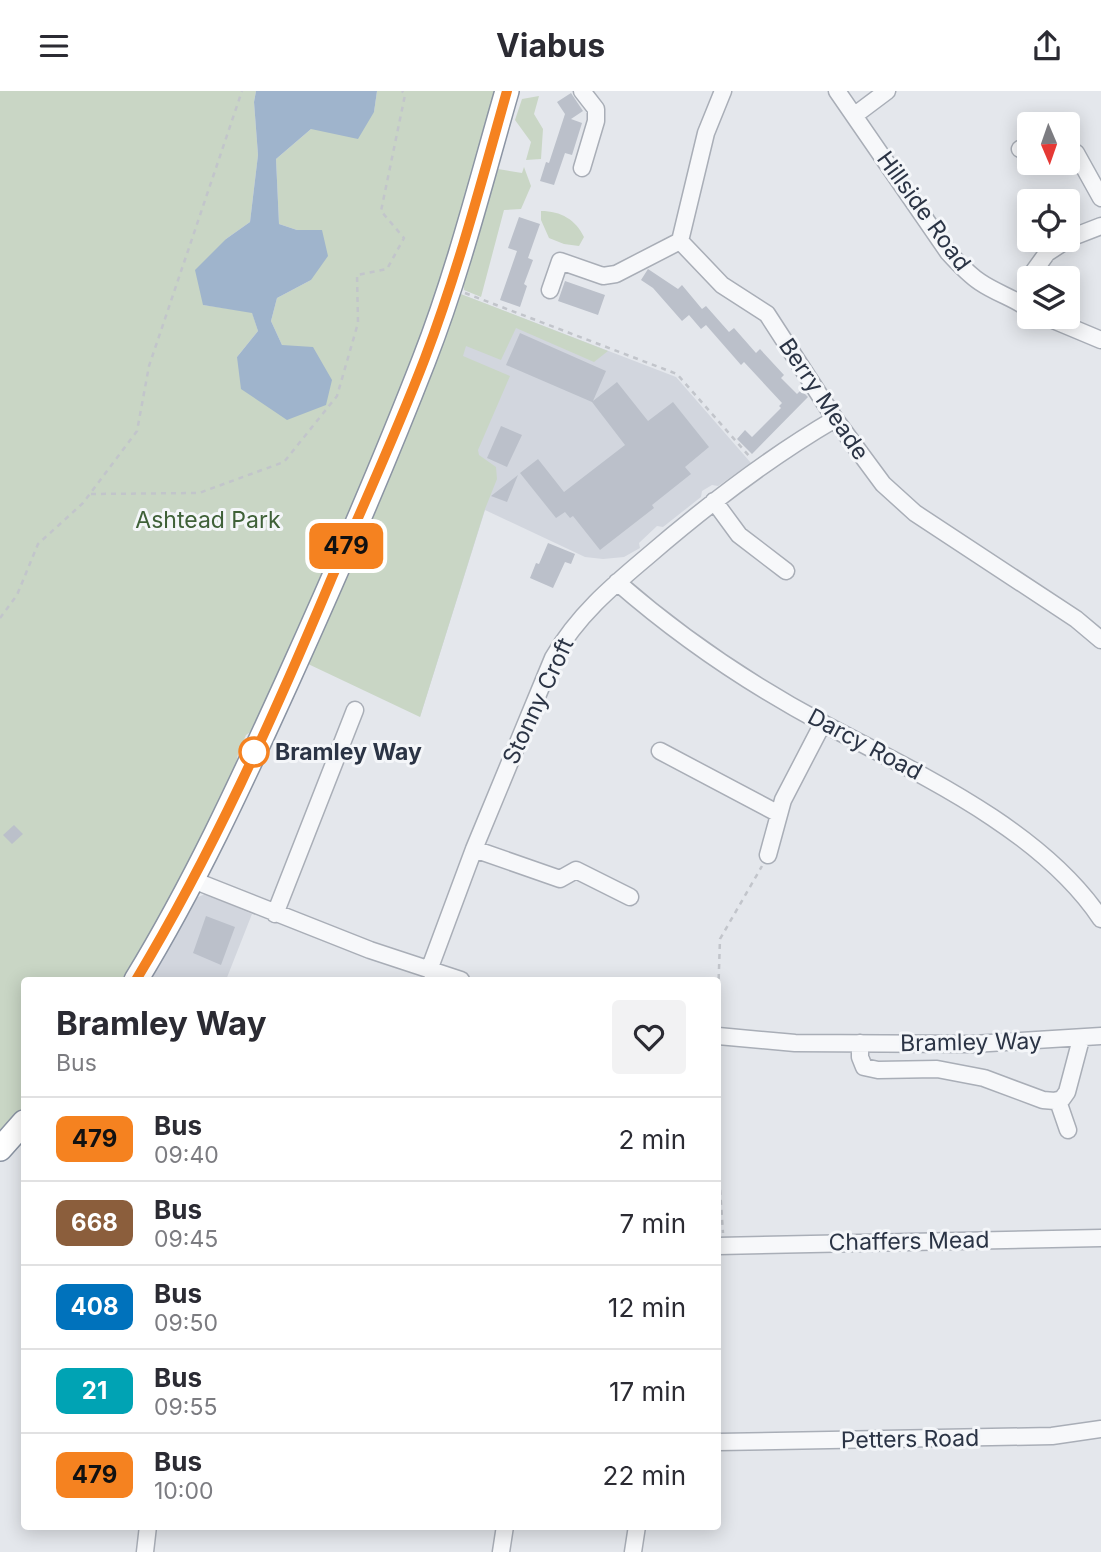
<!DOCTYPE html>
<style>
body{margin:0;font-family:Inter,sans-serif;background:#f2f2f3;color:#2b2b33;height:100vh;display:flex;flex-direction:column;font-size:26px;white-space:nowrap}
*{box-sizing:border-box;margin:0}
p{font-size:23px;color:#7c7c81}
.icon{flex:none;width:38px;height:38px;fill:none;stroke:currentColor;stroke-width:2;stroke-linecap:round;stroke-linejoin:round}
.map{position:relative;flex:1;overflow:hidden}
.details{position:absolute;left:21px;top:886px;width:700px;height:553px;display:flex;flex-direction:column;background:#fff;border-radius:7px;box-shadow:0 4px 18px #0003}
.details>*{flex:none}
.badge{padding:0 14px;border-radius:10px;font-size:24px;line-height:46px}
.needle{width:46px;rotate:178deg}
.tools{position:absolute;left:1017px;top:21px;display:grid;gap:14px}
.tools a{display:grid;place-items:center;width:63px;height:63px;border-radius:7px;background:#fff;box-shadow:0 4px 18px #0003;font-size:35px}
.map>.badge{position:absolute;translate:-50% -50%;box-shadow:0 0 0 4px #fff}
.round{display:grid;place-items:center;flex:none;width:74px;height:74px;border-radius:7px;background:#f2f2f3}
.summary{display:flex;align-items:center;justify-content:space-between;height:119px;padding:0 35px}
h1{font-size:33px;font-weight:700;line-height:52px}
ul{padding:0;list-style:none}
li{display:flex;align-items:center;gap:21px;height:84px;padding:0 35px;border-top:2px solid #e1e1e2}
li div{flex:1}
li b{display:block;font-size:26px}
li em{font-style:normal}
li .badge{min-width:77px;font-weight:700;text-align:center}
header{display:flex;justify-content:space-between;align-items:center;height:91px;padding:0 35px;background:#fff;font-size:32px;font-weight:700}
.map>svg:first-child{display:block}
.built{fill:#d2d6de}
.green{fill:#c9d6c5}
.water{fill:#9fb4cc}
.building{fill:#bbc0ca}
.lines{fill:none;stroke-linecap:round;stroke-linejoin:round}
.minor-casing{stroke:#a9aeb7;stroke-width:19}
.highway-casing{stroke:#8b94a3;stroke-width:26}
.path{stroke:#c2c5cb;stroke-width:2.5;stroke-dasharray:5 5;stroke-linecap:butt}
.minor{stroke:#f7f8fa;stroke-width:16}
.highway{stroke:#fff;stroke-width:23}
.line-casing{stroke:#fff;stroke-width:16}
.line{stroke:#f58220;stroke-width:10}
.stop-dot{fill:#fff;stroke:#f58220;stroke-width:3.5}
.labels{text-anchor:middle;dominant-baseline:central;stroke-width:6;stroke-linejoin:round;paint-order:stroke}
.street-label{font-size:23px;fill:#2b3445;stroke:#f4f6f9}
.park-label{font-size:23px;fill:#3f6138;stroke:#f4f6f9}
.stop-label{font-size:23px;font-weight:bold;fill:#2b3445;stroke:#f4f6f9;text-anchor:start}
</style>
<header><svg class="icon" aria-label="menu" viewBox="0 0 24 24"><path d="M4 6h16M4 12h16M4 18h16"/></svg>Viabus<svg class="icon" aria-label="share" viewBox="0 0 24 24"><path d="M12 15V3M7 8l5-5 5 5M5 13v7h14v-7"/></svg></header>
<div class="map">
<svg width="1101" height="1461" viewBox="0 0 1101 1461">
<rect width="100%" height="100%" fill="#e4e7ec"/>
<path class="built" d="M458,202L676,286L751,372L718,395L712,394L702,400L701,406L663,436L657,435L639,452L640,457L624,466L603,468L585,466L485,419L420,626L411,335Z
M205,803L252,823L226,889H159L146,884L189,810Z"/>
<path class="green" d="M0,0H256L254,11L258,64L250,131L226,148L203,214L252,221L258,240L237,266L282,254L271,230L277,207L311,189L322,139H297L279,133L276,68L311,38L374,21L377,0H495L490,25L442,182L395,316L258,636L246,644L238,663L232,691L192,773L122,889H24V1015L0,1043Z
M539,5L534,23L543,38L541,68L526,69L531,51L515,29L522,8Z
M524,76L531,95L521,118L504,119L481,206L464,199L463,192L498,78L522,82Z
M541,120C561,120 576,129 584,146L579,155L564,153L549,147L541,129Z
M458,202L608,260L594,271L516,237L501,269L466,255L463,265L510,285L478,359L479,364L496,376L497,388L485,418L420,626L306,572L411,335Z"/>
<path class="water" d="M256,0H377L374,21L358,48L311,38L276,68L279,133L297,139H322L328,165L311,189L277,207L271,230L282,254L313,256L332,289L326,314L287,329L241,298L237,266L258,240L252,222L203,214L195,179L226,148L250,131L258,64L254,11Z"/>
<path class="building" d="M571,2L583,20L571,28L582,32L572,64L565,62L554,94L540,90L546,71L549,72L565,23L557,11Z
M519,126L540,133L528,167L533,169L524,193L527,195L520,216L500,209L517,160L508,157Z
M648,178L678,198L682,194L702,218L706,215L729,241L734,237L756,262L760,258L784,284L781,287L797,303L801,299L808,306L752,363L737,348L745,339L752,346L781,317L779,315L782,312L744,271L741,274L706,234L701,238L689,224L682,230L653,197L641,189Z
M565,190L605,204L598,224L558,210Z
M520,242L606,280L593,310L617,291L648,330L673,311L709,356L685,376L691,383L652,414L654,417L600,459L573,425L570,427L565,421L556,427L520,382L538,368L564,401L625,354L592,311L506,274Z
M501,335L522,344L507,376L487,367Z
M518,384L507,411L491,405Z
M548,452L575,463L571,473L565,471L553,497L530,487L536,472L539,473Z
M14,734L23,743L12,753L3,744Z
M206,825L235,836L221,874L193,862Z"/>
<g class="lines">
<defs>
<path id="minor" d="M582,0L596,18V30L582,77
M723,0L706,42L680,150L722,194L767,223L835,328L883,393L915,422L1076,528L1101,549
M837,0L948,161C958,172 968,183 980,191C996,202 1014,207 1029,218
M855,24L887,0
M1068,57L1076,62L1101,107
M1020,58L1029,53
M1029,187L1047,162L1070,147L1101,135
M550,199L560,170L603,185L616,183L680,150
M1046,226L1101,249
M714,410L739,444L786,480
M617,491C680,546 751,594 824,633C917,682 1041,738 1101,828
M660,660L779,723
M474,758L560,788L576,779L630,806
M768,764L783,709L823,632
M193,789L370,859L461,889
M275,823L355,619
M429,879L474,758L553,567C577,525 611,496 648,465C706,415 768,367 835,328
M718,945L795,952L973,953L1101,945
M860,952V966L864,976L878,979L937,978L984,987L1043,1009L1055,1010L1062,1008L1067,1001L1081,948
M1058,1010L1068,1039
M718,1155L1101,1147
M718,1351L1052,1345L1101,1338
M145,1461L148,1435
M501,1461L505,1435
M633,1461L637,1435"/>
<path id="highway" d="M136,889C194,794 241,692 287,591C335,485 382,377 424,269C458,182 481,90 507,0
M0,1058L24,1031"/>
</defs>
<use href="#minor" class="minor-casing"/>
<use href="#highway" class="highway-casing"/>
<path class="path" d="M465,202L677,283L749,365
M91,403L199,402L284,371L337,305L358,232L357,184L387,178L404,147L381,120L405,4L402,0
M0,527L17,504L38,453L83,412L137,340L149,275L242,0
M718,908L720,848L762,775
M718,1069L723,1142"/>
<use href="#minor" class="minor"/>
<use href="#highway" class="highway"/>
</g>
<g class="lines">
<defs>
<path id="line" d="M136,889C212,763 273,627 330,491C362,417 396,343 425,267C458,180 482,89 507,0"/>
</defs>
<use href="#line" class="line-casing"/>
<use href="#line" class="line"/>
</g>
<circle class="stop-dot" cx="254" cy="661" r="14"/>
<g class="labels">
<g class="street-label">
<text transform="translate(924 120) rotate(54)">Hillside Road</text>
<text transform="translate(824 308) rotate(56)">Berry Meade</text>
<text transform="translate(538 610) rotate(-65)">Stonny Croft</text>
<text transform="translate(865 653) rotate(28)">Darcy Road</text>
<text transform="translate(971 951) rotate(-1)">Bramley Way</text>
<text transform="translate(909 1150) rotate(-1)">Chaffers Mead</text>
<text transform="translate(910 1348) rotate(-1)">Petters Road</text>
</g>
<g class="park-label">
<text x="208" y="429">Ashtead Park</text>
</g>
<g class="stop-label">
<text x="275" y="661">Bramley Way</text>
</g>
</g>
</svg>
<div class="tools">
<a><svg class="needle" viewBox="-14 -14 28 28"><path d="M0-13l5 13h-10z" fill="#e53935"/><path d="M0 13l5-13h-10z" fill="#7c7c81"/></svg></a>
<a><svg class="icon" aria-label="locate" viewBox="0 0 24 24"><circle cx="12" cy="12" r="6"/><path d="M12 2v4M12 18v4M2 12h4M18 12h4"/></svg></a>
<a><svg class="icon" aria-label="layers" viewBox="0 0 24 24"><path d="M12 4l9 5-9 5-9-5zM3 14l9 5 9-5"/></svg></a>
</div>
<b class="badge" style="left:346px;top:455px;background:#f58220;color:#111">479</b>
<section class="details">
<div class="summary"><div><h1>Bramley Way</h1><p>Bus</p></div><a class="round"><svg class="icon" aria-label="heart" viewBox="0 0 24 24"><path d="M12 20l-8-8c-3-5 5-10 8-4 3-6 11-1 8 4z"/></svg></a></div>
<ul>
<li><span class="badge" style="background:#f58220;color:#111">479</span><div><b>Bus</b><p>09:40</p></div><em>2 min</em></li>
<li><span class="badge" style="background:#8b5e3c;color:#fff">668</span><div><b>Bus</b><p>09:45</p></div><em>7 min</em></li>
<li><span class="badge" style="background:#0072bc;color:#fff">408</span><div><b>Bus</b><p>09:50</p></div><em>12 min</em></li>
<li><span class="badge" style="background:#00a3b4;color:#fff">21</span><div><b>Bus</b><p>09:55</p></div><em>17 min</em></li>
<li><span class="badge" style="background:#f58220;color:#111">479</span><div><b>Bus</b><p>10:00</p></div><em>22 min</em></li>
</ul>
</section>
</div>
